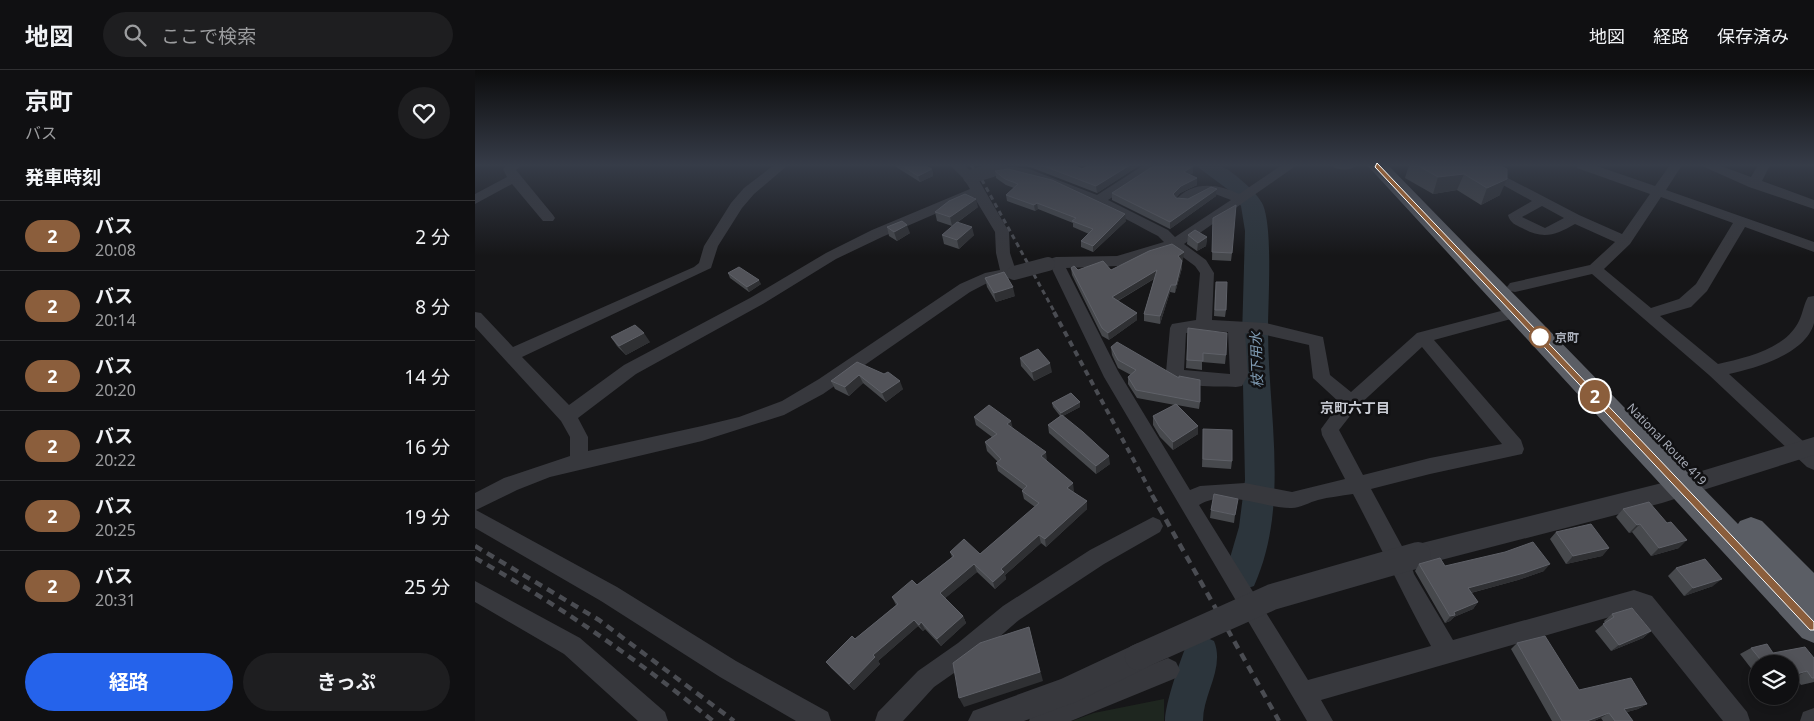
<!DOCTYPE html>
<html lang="ja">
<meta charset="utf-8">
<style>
body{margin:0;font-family:"Noto Sans","Noto Sans JP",sans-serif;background:#1e1e20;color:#f1f3f6;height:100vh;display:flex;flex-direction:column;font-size:19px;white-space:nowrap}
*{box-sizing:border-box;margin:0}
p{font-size:16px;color:#9c9d9f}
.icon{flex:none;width:28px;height:28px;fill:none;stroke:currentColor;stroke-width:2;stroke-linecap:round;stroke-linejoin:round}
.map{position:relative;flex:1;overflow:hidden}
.drawer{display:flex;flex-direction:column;background:#101012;width:475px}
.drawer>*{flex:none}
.badge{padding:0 10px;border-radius:16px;font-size:18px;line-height:32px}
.fabs{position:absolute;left:1274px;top:585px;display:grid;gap:10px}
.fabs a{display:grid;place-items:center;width:50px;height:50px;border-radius:50%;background:#101012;box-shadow:0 2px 8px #0003,0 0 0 1px #303032;font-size:25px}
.map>.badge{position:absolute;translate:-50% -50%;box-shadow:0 0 0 2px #fff}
h2{padding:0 25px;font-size:19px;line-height:45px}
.round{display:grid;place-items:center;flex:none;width:52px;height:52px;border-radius:26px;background:#1e1e20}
.overview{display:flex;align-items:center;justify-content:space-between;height:85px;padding:0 25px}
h1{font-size:24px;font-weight:700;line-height:38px}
.action{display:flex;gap:10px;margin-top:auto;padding:10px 25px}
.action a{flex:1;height:58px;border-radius:30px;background:#2563eb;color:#fff;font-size:20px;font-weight:700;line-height:58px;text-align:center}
.action a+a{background:#1e1e20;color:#f1f3f6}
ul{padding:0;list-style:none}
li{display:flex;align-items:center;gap:15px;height:70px;padding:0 25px;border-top:1px solid #303032}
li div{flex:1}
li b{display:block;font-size:19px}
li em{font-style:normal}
li .badge{min-width:55px;font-weight:700;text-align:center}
header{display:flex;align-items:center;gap:30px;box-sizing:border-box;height:70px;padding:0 25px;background:#101012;border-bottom:1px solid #303032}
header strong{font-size:24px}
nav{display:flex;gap:28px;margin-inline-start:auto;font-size:18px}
.search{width:350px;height:45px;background:#1e1e20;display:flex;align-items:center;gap:12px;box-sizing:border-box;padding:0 18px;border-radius:28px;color:#9c9d9f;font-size:19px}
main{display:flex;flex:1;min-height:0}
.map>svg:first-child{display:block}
.green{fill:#1e261f}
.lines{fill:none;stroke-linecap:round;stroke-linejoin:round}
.river{fill:#2c353c;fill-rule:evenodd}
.minor{fill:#37383d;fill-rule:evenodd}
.tertiary{fill:#37383d;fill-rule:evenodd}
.trunk{fill:#5b5e65;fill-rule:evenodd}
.rail-far2{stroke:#4a4c52;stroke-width:3;stroke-dasharray:5 4;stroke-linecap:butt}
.rail-far1{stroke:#4a4c52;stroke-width:4;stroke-dasharray:6 5;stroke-linecap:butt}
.rail{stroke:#4a4c52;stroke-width:4.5;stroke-dasharray:8 6;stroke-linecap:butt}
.minor-bridge{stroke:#37383d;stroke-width:14}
.tertiary-bridge{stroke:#37383d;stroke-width:26}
.wall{fill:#47494d}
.shaded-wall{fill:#2f3033}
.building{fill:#525359;stroke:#5f6168}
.line{fill:#8b5e3c;stroke:#fff}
.stop-dot{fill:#fff;stroke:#8b5e3c;stroke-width:2.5}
.labels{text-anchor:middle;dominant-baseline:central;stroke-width:5;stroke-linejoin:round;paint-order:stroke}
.stop-label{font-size:12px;font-weight:bold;fill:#a8adb8;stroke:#111113;text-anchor:start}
.street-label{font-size:12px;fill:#a8adb8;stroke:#111113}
.water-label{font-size:14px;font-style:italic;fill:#7f9bb3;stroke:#111113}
.neighbourhood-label{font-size:14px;font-weight:bold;fill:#c9ccd4;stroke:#111113}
</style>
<header>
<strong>地図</strong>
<div class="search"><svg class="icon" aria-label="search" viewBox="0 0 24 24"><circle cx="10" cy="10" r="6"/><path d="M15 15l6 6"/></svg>ここで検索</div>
<nav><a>地図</a><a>経路</a><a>保存済み</a></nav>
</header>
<main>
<section class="drawer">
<div class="overview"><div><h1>京町</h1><p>バス</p></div><a class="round"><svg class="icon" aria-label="heart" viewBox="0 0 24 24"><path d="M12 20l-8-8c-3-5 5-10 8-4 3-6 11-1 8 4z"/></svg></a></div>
<h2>発車時刻</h2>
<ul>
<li><span class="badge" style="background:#8b5e3c;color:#fff">2</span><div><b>バス</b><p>20:08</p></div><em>2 分</em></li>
<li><span class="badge" style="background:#8b5e3c;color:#fff">2</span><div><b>バス</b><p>20:14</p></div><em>8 分</em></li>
<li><span class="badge" style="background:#8b5e3c;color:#fff">2</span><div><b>バス</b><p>20:20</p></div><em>14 分</em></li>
<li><span class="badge" style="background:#8b5e3c;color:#fff">2</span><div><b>バス</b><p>20:22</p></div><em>16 分</em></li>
<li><span class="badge" style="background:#8b5e3c;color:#fff">2</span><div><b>バス</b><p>20:25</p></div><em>19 分</em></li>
<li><span class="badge" style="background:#8b5e3c;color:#fff">2</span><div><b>バス</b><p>20:31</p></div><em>25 分</em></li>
</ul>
<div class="action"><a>経路</a><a>きっぷ</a></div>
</section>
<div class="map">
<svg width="1339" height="651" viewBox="0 0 1339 651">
<rect width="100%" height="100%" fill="#161618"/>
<path class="green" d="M689,629V651H597L619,643Z"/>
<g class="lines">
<path class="river" d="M720,95C727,95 736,93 743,95C755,98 783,123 788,135C798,159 793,231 793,260C793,344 815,436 779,516L767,520L755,516L750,505L764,457L770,410L767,267L770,161L766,136L755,121Z
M726,565L739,571C750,598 728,624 728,651H690C690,633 706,588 713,571Z"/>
<path class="minor" d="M32,95H48L41,100L78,145L80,148L78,151H68L37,114L0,134V124L32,107L28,99Z
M299,95H313L279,124L267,138L243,176L236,198L47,287L94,335L149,295L275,228L351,183L397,160L495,119L489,109L475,95H489L502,107L534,162L535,183L540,198L546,203L539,208L518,210L495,222L348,324L309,345L227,371L75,407L42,420L1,440L142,517L261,591L353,642L356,651H321L245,607L126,531L0,458V423L29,408L95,386V367L86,351L0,257V242L6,243L38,277L219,197L224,193L229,176L256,133L269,118ZM499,127L520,162L521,183L525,200L510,203L485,214L344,309L307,331L264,347L227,356L113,381V367L103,348L161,304L286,235L361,189L407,167Z
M523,95L554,99L622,125L669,95H682L681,99L633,130L693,160L700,167L756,130L735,122L712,134H702L700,131C717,110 743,114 764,124L807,95H822L709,174L731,190L739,203L737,250L791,253L848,267L855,305L876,322L942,263L1041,237L1047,238L1049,242L1047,246L959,270L1046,370L1049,379L1047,384L955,404L896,419L935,491L939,504L978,570L1159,520L1177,526L1272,642L1275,651H1248L1159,540L846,630L858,651H832L629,307L577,199L568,197L566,194L568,191L581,187L642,186L689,172L683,166C645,146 559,96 517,104L511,100L512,97ZM697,179L720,196L725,203L721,250L697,254L695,258L691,302C701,319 742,316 761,317L767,316L773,305L770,263L791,265L834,275L838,308L865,333L846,359L847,365L870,409L817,422L770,413L725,416L715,420L643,301L591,198L643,196ZM729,261L753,262L755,304L709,300L711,263ZM947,277L1027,374L955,388L888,405L864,360L882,337ZM878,424C905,475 928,525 956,576L833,610L724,435C752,418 790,439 817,438C825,438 835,432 843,430C854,427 866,426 878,424Z
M856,95H882C877,101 861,101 856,95Z
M992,95H1008L1104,145L1147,164L1175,124L1102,98L1101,95H1119L1180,116L1195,95H1207L1191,120L1339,172V182L1270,157L1232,221L1216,237L1185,246L1243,294C1270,288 1308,280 1323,253C1327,246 1328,238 1331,231L1333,227L1339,226C1339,234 1339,245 1339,253C1331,284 1281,298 1254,304L1339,381V400L1332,397L1234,305L1117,204L1040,222L1035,221L1032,217L1035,213L1115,195L1140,172L1100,154C1081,165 1068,170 1047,158C1041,155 1035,153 1033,145L1057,131ZM1186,127L1258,153L1221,214L1204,229L1176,238L1129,199L1155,174ZM1067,136L1089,148L1070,158L1047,147Z
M1225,95H1243L1276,107L1283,95H1295L1287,111L1339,130V139L1274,117Z
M678,447L685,450L688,456L685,462L629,494L544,550L499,589L459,617L428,651H400L403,642L443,601L483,573L528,536L615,480Z
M0,511L105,568L190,642L193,651H163L89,584L0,532Z
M693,588L701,592L705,600L701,608L596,651H554L557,642Z
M1339,638V651H1325L1328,642Z"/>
<path class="tertiary" d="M1339,367V385L1187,433L943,496L934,493L930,485L934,477L943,474L1187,413Z
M663,573L673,577L677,587L673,597L601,632L549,651H493L498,641L586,609Z"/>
<path class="trunk" d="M892,95H913L1263,454L1265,451L1276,447L1287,451L1339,503V573L1327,568Z"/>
<path class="rail-far2" d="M496,95L507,110L580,243"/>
<path class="rail-far1" d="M579,242L678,426"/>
<path class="rail" d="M677,425L804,651
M0,476L124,550L259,651
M0,488C84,535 163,590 238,651"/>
<path class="minor-bridge" d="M495,107L517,100
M539,203L573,194"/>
<path class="tertiary-bridge" d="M663,587L797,527L943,485"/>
</g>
<path class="wall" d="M418,95H449L457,99L458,106L445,112Z
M541,95H599L607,99L614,95H665L622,123L555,97Z
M934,95H1024L1025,125L1006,135L982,120L958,124L930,108Z
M718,96V103L715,105L722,115L705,123L701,128L713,129L742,119L741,126L695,159L637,130V123Z
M520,101L651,151L618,182L606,177V171L614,164L598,157V153L563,139L560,141L532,131L531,125L539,118L531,115L521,108Z
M503,137L483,152L499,165L484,179L469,174L467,165L481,153L477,156L462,151L460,142Z
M738,148L757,183L756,191L737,190Z
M412,157L435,163L422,171L414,166Z
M713,165L732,167L731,176L722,181L712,174Z
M708,190L707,191V198L700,223L695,222L685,254L669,251V244L679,209L643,231L662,243V250L634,270L627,266L597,205L596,198L603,200H636Z
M253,203L286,214L274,222L255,208Z
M510,208L540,226L521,232L512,217Z
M740,219L751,240L750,247L739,246Z
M713,258L751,285L750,294L727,292V300L711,298Z
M136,267L175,272L151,285L142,276Z
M636,277L725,332L724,339L702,335L723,364L698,380L685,367L678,355V346L700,335L662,328L653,314V307L656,305L643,298L637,285Z
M545,288L577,302L559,311L546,296Z
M382,292L428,319L411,332L388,313L374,326L360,319L356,311Z
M577,333L605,337L588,346L635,394L621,404L574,363L573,355L585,346L578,337Z
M499,347L538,358L572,391L599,421L598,422L612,431V439L571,477L566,473L530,505L531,509L520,519L502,502L470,528L488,546L491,553L466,576L450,559L448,561L443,556L403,591L405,594L379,620L356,598L351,592L380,569L421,535L417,527L442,515L477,487L475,482L505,484L560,437L549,429L547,421L548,420L523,401L521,393L523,392L512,381L510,372L517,367L501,355Z
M728,359L757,391L756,399L727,397Z
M1148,439L1192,453L1204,478L1176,486L1157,462L1154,463L1141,447Z
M736,440L760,445L759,453L735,448Z
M1081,462L1134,478L1127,486L1091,494L1075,469Z
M944,494L970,496L1069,501L1043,510L996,523L1003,532L998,539L979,547L975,551L970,553L940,501Z
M1201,498L1238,516L1209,526L1193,506Z
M1137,544L1176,561L1168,568L1136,581L1120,561L1130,553L1129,551Z
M1042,573L1104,620L1172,634L1163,639L1152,642L1158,651H1128L1126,648L1119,651H1077L1036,579Z
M1276,578L1298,583L1339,588V612L1326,615L1320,607L1315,594H1282V606L1265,584Z"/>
<path class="shaded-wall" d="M655,95H665L622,123L621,116Z
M718,96V103L709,109V102Z
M457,99L458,106L445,112L443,106Z
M989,104L982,120L958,124L963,107Z
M722,108V115L705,123L698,131V124L706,116Z
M1032,109L1025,125L1006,135L1012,118Z
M742,119L741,126L695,159V152Z
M501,129L503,137L477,156L475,147Z
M562,133L563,139L560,141L559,135Z
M650,144L651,151L618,182V176Z
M432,155L435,163L422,171L419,162Z
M497,157L499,165L484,179L482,170Z
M732,167L731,176L722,181L723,173Z
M709,182L708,190L702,194L703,186Z
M707,191V198L700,223L701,215Z
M682,200V207L637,234V227Z
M284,210L286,214L274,222L272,217Z
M696,215L695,222L685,254V246Z
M538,217L540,226L521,232L519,223Z
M662,243V250L634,270L633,263Z
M169,263L175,272L151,285L144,276Z
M575,293L577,302L559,311L557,302Z
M384,305L388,313L374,326L370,317Z
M425,311L428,319L411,332L407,323Z
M605,332V337L586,347V343Z
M536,351L538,359L532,354Z
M723,356V364L698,380V372Z
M571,382L572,391L567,395L566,386Z
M634,386L635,394L621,404V396Z
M598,413L599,421L594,426L592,418Z
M612,431V439L571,477L570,469Z
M1165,454L1157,462L1154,463L1162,455Z
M564,465L566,473L530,505L531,509L520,519L518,512L526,499Z
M1212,470L1204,478L1176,486L1184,478Z
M1134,478L1127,486L1091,494L1098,486Z
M499,494L502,502L468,530L465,523Z
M1075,494L1069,501L1043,510L988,525L993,518Z
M1247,509L1238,516L1209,526L1218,518Z
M1003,532L998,539L979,547L975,551L970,553L979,542Z
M488,546L491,553L466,576L462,569Z
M439,550L443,556L403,591L405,594L379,620L374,614L398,585Z
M446,552L450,559L448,561L444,555Z
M554,557L568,611L489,637L484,628Z
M1176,561L1168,568L1136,581L1144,575Z
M1332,601L1320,607L1315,609V606Z
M1172,634L1163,639L1141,645L1149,639Z
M1134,643L1126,648L1119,651H1112Z"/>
<path class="building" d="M426,95H449L457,99L443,106Z
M566,95H599L607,99L614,95H655L621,116Z
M680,95H717L718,96L709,102L722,108L706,116L698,124L701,128L713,129L736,117L742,119L695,152L637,123Z
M942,95H1024L1032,99V109L1012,118L989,104L963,107Z
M533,99L577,110L650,144L618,176L606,171L618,159L597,151L601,148L562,133L559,135L531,125L543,114L530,109L520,101Z
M490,124L501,129L475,147L460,142L474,131Z
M761,135L757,183L737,182L738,148Z
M427,151L432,155L419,162L412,157Z
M482,152L497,157L482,170L467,165Z
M720,160L732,167L723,173L713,165Z
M697,174L709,182L703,186L707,191L701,215H696L685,246L669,244L682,200L637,227L662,243L633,263L627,258L596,198L599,196L603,200L628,191L636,200L674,181Z
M264,197L284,210L272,217L253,203Z
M529,202L538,217L519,223L510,208Z
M741,212H752L751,240H740Z
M160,255L169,263L144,276L136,267Z
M713,258L752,263L751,285L728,283V291L712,290Z
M642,272L704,308V306L725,310V332L661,320L653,307L661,300L643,290L636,277Z
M563,279L575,293L557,302L545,288Z
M382,292L409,304L413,302L425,311L407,323L384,305L370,317L356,311Z
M596,323L605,332L586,343L577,333Z
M701,334L723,356L698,372L685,358L678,346Z
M514,335L536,351L532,354L571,382L566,386L598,413L592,418L612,431L570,469L564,465L526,499L529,502L518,512L499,494L465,523L488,546L462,569L446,552L444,555L439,550L398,585L400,587L374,614L351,592L377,566L380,569L423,534L417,527L437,510L442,515L479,486L475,482L489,469L505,484L564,433L547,421L552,416L521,393L526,389L510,372L522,364L499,347Z
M587,345L608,362L634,386L621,396L573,355Z
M728,359L757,360V391L728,389Z
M739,424L763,429L760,445L736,440Z
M1174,432L1192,453L1196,452L1212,470L1184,478L1165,454L1162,455L1148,439Z
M1116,454L1134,478L1098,486L1081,462Z
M1058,472L1075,494L1049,503L993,518L1003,532L979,542L980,545L975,546L944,494L965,488L970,496L1030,482Z
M1230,489L1247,509L1218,518L1201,498Z
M1157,538L1176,561L1144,575L1128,554L1139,547L1137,544Z
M554,557L565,602L484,628L478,593L505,573Z
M1070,566L1104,620L1156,608L1172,634L1149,639L1158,651H1140L1134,643L1112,651H1087L1042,573Z
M1292,574L1298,583L1330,577L1339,588V608H1337L1332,601L1315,606V594H1289L1276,578Z"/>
<linearGradient id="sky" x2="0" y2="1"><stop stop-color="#0c0c0d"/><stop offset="0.51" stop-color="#363c48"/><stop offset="1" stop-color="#363c48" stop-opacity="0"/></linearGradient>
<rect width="1339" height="186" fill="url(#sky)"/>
<path class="line" d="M902,93L1339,552V560H1335L900,97Z"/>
<circle class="stop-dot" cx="1065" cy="267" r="10"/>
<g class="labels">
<g class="stop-label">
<text x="1080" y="267">京町</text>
</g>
<g class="street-label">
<text transform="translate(1192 374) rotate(46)">National Route 419</text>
</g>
<g class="water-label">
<text transform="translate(781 290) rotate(-92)">枝下用水</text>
</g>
<g class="neighbourhood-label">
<text x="880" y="337">京町六丁目</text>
</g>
</g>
</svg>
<div class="fabs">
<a><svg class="icon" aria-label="layers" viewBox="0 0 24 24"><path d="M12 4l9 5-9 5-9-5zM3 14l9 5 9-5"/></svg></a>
</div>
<b class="badge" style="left:1120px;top:326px;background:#8b5e3c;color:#fff">2</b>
</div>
</main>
